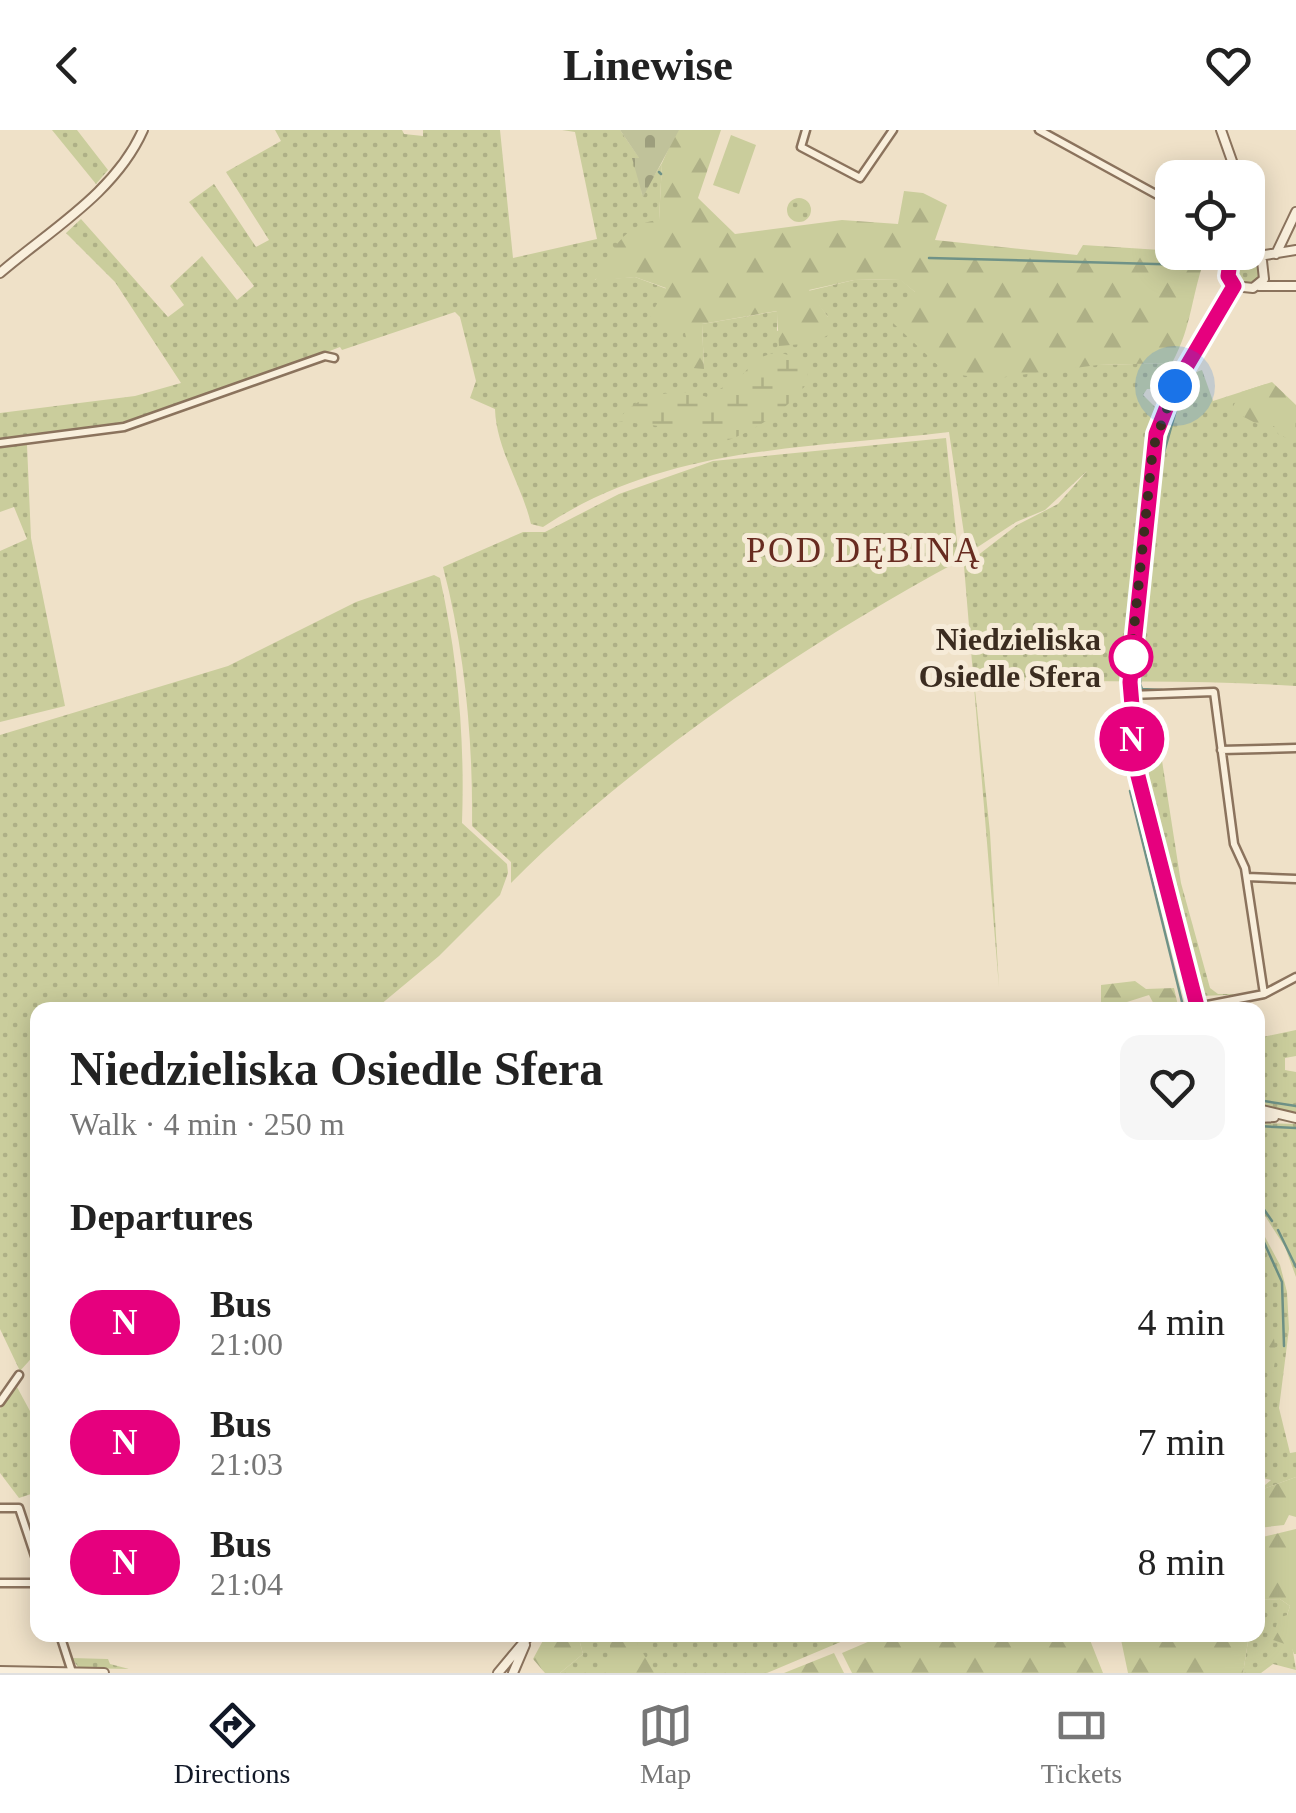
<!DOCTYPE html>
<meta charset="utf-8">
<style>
body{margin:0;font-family:Georgia,serif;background:#f6f6f6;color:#222;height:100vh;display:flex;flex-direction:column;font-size:38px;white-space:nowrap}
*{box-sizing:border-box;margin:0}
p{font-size:32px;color:#767676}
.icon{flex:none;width:55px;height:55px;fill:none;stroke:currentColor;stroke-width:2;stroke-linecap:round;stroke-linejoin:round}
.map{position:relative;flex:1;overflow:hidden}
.details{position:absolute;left:30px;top:872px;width:1235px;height:640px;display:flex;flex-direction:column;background:#fff;border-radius:20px;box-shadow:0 5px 25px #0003}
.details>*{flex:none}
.badge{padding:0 20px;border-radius:32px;font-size:35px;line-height:65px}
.fabs{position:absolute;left:1155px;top:30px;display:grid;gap:20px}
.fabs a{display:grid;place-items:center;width:110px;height:110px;border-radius:20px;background:#fff;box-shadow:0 5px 25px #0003;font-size:50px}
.you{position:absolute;width:50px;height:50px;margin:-25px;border:8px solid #fff;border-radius:50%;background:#1a73e8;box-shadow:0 0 0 15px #1a73e833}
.map>.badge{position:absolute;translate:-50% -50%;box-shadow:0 0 0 5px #fff}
h2{padding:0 40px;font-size:38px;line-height:90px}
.round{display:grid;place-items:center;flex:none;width:105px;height:105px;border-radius:20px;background:#f6f6f6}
.summary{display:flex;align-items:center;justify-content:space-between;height:170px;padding:0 40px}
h1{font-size:48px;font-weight:600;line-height:75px}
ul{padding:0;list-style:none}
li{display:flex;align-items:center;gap:30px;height:120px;padding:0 40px}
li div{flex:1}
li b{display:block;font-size:38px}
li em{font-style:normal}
li .badge{min-width:110px;font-weight:700;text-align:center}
header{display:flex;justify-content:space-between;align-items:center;height:130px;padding:0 40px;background:#fff;font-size:45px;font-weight:600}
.dock{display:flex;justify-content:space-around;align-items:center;height:140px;border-top:2px solid #e0e0e0;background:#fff;font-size:28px;color:#767676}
.dock a{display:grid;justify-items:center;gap:5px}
.dock .current{color:#111827}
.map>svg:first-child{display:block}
.grass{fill:url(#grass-dots)}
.forest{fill:url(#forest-firs)}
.wetland{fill:url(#wetland-marsh)}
.cemetery{fill:url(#cemetery-stones)}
.garden{fill:#cacd9c}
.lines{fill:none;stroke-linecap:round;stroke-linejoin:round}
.stream{stroke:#6f9287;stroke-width:2.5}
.minor-casing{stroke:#8b735d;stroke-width:11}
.tertiary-casing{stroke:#8b735d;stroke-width:12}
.minor{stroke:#f9efdc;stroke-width:6}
.tertiary{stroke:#f9efdc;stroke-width:8}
.line-casing{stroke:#fff;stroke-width:22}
.line{stroke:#e6007e;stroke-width:15}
.walk{stroke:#3b2c20;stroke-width:10;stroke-dasharray:0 18}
.stop-dot{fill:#fff;stroke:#e6007e;stroke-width:5}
.labels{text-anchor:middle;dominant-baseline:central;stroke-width:10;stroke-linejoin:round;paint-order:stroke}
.stop-label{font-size:32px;font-weight:bold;fill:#3b2c20;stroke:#f6ebd8;text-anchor:end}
.neighbourhood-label{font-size:35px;letter-spacing:2.5px;fill:#682b20;stroke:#f6ebd8}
</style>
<header><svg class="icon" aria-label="back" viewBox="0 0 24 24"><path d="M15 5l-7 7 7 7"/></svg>Linewise<svg class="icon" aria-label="heart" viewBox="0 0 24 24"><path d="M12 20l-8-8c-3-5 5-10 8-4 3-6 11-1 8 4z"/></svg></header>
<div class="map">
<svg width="1296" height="1543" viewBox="0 0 1296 1543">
<defs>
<pattern id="grass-dots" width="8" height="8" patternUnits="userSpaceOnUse" patternTransform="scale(2.5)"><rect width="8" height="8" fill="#cacd9c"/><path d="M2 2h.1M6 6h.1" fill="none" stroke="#aeb086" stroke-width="1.8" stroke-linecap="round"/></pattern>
<pattern id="forest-firs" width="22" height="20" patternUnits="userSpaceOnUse" patternTransform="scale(2.5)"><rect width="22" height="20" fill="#cacd9c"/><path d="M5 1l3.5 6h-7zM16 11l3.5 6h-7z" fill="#aeb086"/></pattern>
<pattern id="wetland-marsh" width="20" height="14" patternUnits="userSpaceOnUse" patternTransform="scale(2.5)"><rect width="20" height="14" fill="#cacd9c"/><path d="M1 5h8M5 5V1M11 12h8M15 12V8" fill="none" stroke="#aeb086"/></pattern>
<pattern id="cemetery-stones" width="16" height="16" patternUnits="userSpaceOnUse" patternTransform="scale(2.5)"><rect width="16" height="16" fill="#c0c29a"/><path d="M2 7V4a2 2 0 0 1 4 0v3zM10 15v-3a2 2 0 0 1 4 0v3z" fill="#9d9e7d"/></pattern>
</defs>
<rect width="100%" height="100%" fill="#efe1c8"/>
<path class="grass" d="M52,0H77L108,40L96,54Z
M275,0H402L404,4L423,6V0H500L513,128L597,109L575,2L562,0H620L640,29L642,65L662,33L659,90L595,150L635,147L667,159L704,238L702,194L778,181L777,201L828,187L808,161L854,150L900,149L915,162L1098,235L1172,233L1162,259H1147L1143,265L1168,290C1179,274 1182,246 1202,240L1213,271L1266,254L1276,282L1296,275V556C1189,549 1082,553 974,550L990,703L999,857L964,436L1017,395L1058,374L1087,341L1045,380L1016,392L967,424L949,302C808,319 666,315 543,397L531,394C522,355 496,319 495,279L470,268L476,251L460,187L455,182L342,220L340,217C232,259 119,311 0,310V283L135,266L181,253L115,152L66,103L81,89L168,187L184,175L170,156L202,126L237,170L254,156L189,72L214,54L256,117L269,110L226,42L281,11Z
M787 80a12 12 0 1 1 24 0a12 12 0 1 1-24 0Z
M1247,125L1260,133L1261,149L1254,156L1234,152L1231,137Z
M946,308L959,431C806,513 633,630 511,753V732L472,696C473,610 465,521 443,437L523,402H545L619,364L713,331Z
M27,315L31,408L65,576L0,592V421L27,409L14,377L0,382V316Z
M434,445L440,448C458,528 465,611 462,693L507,734L508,743L500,765L439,826L374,880H38L37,1222L20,1241L0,1199V605L228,536L356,472Z
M1154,579L1181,753L1210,858L1218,864H1252L1200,866L1145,653L1137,591Z
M1296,900V926L1285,928V940L1296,942V982L1258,976V908Z
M1258,993L1296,994V1147L1285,1117L1258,1075Z
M1258,1094L1280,1135L1287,1162L1289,1199L1279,1278L1290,1323L1296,1322V1347L1258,1361L1271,1350L1258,1347Z
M17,1257L37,1294V1362L19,1368L0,1343V1279Z
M1280,1469L1290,1476L1287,1485L1296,1540L1273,1534L1261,1543H1243L1249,1505H1258V1470Z
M578,1505H857L767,1543H560L583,1524Z
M71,1528L108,1529L110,1534L129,1539L79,1538Z"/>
<path class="forest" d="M677,0H721L698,68L735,104L842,90L898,94L904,61L923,63L947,75L935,110L1077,125L1083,115L1207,123C1191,163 1193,195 1172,233L1098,235L989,249L946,243L893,193L915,162L899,149L854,150L809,160L828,187V205L814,213L779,216L777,181L702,194L704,239L693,238L685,203L650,186L666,158L635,147L595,151C608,124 626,92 659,90L662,33Z
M1272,252L1296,275L1295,312L1278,304L1274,296L1259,295L1231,280L1241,262Z
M1135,851L1146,859L1174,858L1179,880H1157L1149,865L1127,872L1128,880H1101V855Z
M1258,1182L1273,1200L1276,1225L1260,1211Z
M1296,1347V1387L1289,1385L1284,1395L1258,1398V1361Z
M1296,1399V1524H1294L1291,1516L1273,1510L1278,1488L1287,1485L1290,1476L1280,1469L1258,1470V1408Z
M546,1505H578L583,1524L560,1543H545L533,1529Z
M610,1505H632L655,1543H610Z
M884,1505H1088L1103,1543H852L842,1523Z
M1120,1505H1249L1243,1543H1128Z
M834,1523L844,1543H784Z"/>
<path class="wetland" d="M775,222C792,224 806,232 809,250C793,276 751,305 721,312L707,302L618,291C635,263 679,257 707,267L741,246L757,229Z"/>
<path class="cemetery" d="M620,0H679L643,67L632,28H639Z"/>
<path class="garden" d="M731,5L756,15L739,64L713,55Z
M1258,1204L1276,1225L1273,1243L1258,1239Z"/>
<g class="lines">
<path class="stream" d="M659,42L661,44
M929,128L1192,135
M1185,256L1204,221
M1162,560L1142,559L1140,554L1159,340L1180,266
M1130,661L1184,880
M1258,970L1296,976
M1258,996L1296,998
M1258,1071L1272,1091
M1258,1099L1282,1152L1284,1216
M1278,1100L1296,1137"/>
<defs>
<path id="minor" d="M806,0L801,17L860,48L893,0
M1039,0L1172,73
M0,313L124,297L325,226L334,228
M1130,565L1214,562L1234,714L1245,738L1264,864
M1221,620L1296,618
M1247,747L1296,749
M1197,877L1264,864L1296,847
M0,1272L19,1245
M0,1378H19L38,1435
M0,1453H38
M60,1505L72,1542"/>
<path id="tertiary" d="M1221,0L1238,48
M1276,124L1296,82
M1259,126L1296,120
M0,143C50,100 115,63 143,0
M1234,156L1253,158L1264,149L1262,131L1248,122
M1234,156L1229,136L1243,122
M1259,156H1296
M1198,880L1137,645L1130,551L1157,304L1175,256L1234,156
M1258,979L1296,988
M1258,988L1274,987
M0,1541L104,1543
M498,1543L529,1506
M513,1543L525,1515"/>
</defs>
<use href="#minor" class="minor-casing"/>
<use href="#tertiary" class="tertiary-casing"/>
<use href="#minor" class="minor"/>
<use href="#tertiary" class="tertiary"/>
</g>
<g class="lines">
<defs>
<path id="line" d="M1198,880L1138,646L1130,552L1156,304L1175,256L1234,156L1228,146L1230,132L1243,122"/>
</defs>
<use href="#line" class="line-casing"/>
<use href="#line" class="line"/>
<path class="walk" d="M1131,527L1153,318L1175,256"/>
</g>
<circle class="stop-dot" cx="1131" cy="527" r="20"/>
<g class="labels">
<g class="stop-label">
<text x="1101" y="509">Niedzieliska<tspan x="1101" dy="37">Osiedle Sfera</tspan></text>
</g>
<g class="neighbourhood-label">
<text x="864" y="420">POD DĘBINĄ</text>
</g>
</g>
</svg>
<div class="fabs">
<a><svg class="icon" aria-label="locate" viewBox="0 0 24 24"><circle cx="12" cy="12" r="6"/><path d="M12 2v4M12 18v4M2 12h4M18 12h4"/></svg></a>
</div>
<div class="you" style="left:1175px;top:256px"></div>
<b class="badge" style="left:1132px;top:609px;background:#e6007e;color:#fff">N</b>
<section class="details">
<div class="summary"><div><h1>Niedzieliska Osiedle Sfera</h1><p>Walk · 4 min · 250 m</p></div><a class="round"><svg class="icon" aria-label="heart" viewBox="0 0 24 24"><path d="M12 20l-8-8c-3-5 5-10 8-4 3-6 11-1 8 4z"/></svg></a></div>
<h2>Departures</h2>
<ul>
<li><span class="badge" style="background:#e6007e;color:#fff">N</span><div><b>Bus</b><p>21:00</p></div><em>4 min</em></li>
<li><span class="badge" style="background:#e6007e;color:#fff">N</span><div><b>Bus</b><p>21:03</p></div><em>7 min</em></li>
<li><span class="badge" style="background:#e6007e;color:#fff">N</span><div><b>Bus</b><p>21:04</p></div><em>8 min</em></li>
</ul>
</section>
</div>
<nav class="dock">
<a class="current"><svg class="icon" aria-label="directions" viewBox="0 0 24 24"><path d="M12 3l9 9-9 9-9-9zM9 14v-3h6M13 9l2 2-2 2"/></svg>Directions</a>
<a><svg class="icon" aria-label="map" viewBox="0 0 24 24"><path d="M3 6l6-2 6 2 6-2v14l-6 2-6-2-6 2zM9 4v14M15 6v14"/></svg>Map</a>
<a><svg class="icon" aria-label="tickets" viewBox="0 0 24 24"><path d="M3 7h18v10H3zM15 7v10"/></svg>Tickets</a>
</nav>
